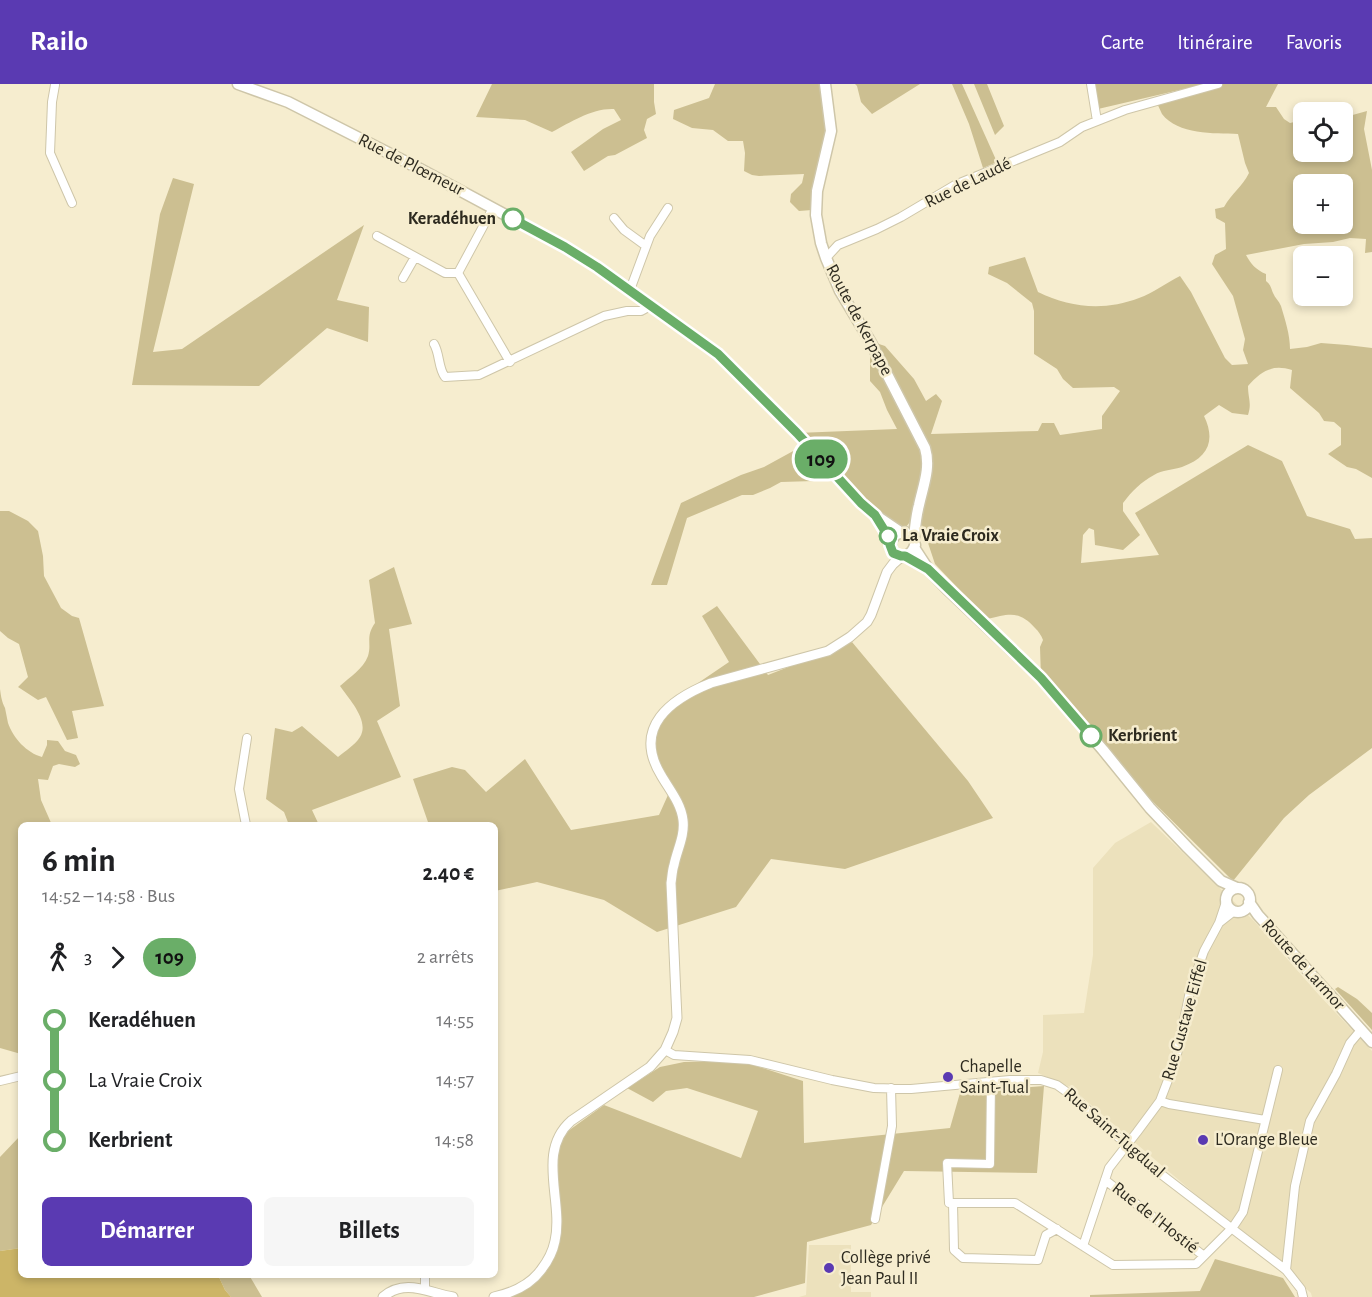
<!DOCTYPE html>
<html lang="fr">
<meta charset="utf-8">
<style>
body{margin:0;font-family:"Alegreya Sans",sans-serif;background:#f6f6f6;color:#202124;height:100vh;display:flex;flex-direction:column;font-size:22px;white-space:nowrap}
*{box-sizing:border-box;margin:0}
p{font-size:20px;color:#757577}
.icon{flex:none;width:33px;height:33px;fill:none;stroke:currentColor;stroke-width:2;stroke-linecap:round;stroke-linejoin:round}
.map{position:relative;flex:1;overflow:hidden}
.drawer{position:absolute;left:18px;top:738px;width:480px;height:456px;display:flex;flex-direction:column;background:#fff;border-radius:9px;box-shadow:0 3px 9px #0003}
.drawer>*{flex:none}
.badge{padding:0 12px;border-radius:20px;font-size:21px;line-height:39px}
.tools{position:absolute;left:1293px;top:18px;display:grid;gap:12px}
.tools a{display:grid;place-items:center;width:60px;height:60px;border-radius:9px;background:#fff;box-shadow:0 3px 9px #0003;font-size:30px}
.map>.badge{position:absolute;translate:-50% -50%;box-shadow:0 0 0 3px #fff}
.legs{display:flex;align-items:center;gap:9px;height:66px;padding:0 24px;font-size:20px}
.legs p{margin-inline-start:auto}
.overview{display:flex;align-items:center;justify-content:space-between;height:102px;padding:0 24px}
h1{font-size:33px;font-weight:700;line-height:45px}
.button{display:flex;gap:12px;margin-top:auto;padding:12px 24px}
.button a{flex:1;height:69px;border-radius:9px;background:#5a3ab2;color:#fff;font-size:24px;font-weight:700;line-height:69px;text-align:center}
.button a+a{background:#f6f6f6;color:#202124}
ul{padding:0 24px;list-style:none}
li{display:flex;align-items:center;gap:21px;height:60px;font-size:22px}
li i{display:grid;place-items:center;width:9px;height:100%;margin:0 8px;background:currentColor}
li i::after{content:'';width:15px;height:15px;margin:-8px;border:4px solid;border-radius:50%;background:#fff}
li p{margin-inline-start:auto}
li:first-child i{background:linear-gradient(#0000 50%,currentColor 0)}
li:last-child i{background:linear-gradient(currentColor 50%,#0000 0)}
header{display:flex;align-items:center;gap:36px;box-sizing:border-box;height:84px;padding:0 30px;background:#5a3ab2;color:#fff}
header strong{font-size:28px}
nav{display:flex;gap:33px;margin-inline-start:auto;font-size:21px}
.map>svg:first-child{display:block}
.built{fill:#ece1bc}
.green{fill:#ccbf91;fill-rule:evenodd}
.water{fill:#ccb567}
.lines{fill:none;stroke-linecap:round;stroke-linejoin:round}
.minor-casing{stroke:#cec6a9;stroke-width:10}
.tertiary-casing{stroke:#cec6a9;stroke-width:11}
.secondary-casing{stroke:#cec6a9;stroke-width:13}
.minor{stroke:#fff;stroke-width:8}
.tertiary{stroke:#fff;stroke-width:9}
.secondary{stroke:#fff;stroke-width:10}
.line-1-casing{stroke:#fff;stroke-width:14}
.line-1{stroke:#6aae68;stroke-width:9}
.stop-1-dot{fill:#fff;stroke:#6aae68;stroke-width:3}
.poi-dot{fill:#5a3ab2;stroke:#f6edcf;stroke-width:2}
.labels{text-anchor:middle;dominant-baseline:central;stroke-width:5;stroke-linejoin:round;paint-order:stroke}
.street-label{font-size:18px;fill:#2d2a1f;stroke:#f6edcf}
.stop-label{font-size:18px;font-weight:bold;fill:#2d2a1f;stroke:#f6edcf;text-anchor:start}
.poi-label{font-size:18px;fill:#2d2a1f;stroke:#f6edcf;text-anchor:start}
</style>
<header>
<strong>Railo</strong>
<nav><a>Carte</a><a>Itinéraire</a><a>Favoris</a></nav>
</header>
<div class="map">
<svg width="1372" height="1213" viewBox="0 0 1372 1213">
<rect width="100%" height="100%" fill="#f6edcf"/>
<path class="built" d="M1151,738L1254,837L1319,911L1372,967V1213H1312L1311,1209L1070,1003L1038,989L1043,968V931L1084,929L1093,871V784L1115,759Z
M809,1161H851V1208H871V1213H799L806,1211Z"/>
<path class="green" d="M492,0H654V18L656,30L647,35L644,46L647,54L615,71L608,72L584,87L571,68L603,45L621,36L614,25C592,24 571,38 552,48L525,36L476,33Z
M715,0H820C822,19 827,37 825,56C824,69 818,80 815,93C812,103 812,115 812,126L799,127L790,118L791,110L802,99L804,90L759,92L752,91L744,87L745,69L743,57H728L713,46L692,44L673,35L674,26L709,14Z
M855,0H920L872,30L861,18L857,2Z
M952,0H962L997,78L983,84L969,40Z
M974,0H987L1004,42L995,51Z
M1093,0H1205L1098,25Z
M1218,0H1278L1266,23H1276L1284,35L1290,39L1303,36L1304,68H1342V28H1333L1342,25L1349,32L1367,27L1364,45L1372,86V168L1365,169L1366,155L1350,154L1333,158L1304,160L1246,171C1251,180 1256,186 1266,190V197C1271,201 1271,204 1273,209C1275,214 1279,217 1281,222C1285,236 1290,250 1290,265L1307,263L1321,259L1347,261L1372,264V394L1356,385L1347,383L1328,370L1341,361V344L1334,338L1324,337L1319,329L1290,304L1292,286C1272,280 1261,287 1248,302C1248,314 1252,319 1248,331L1232,329L1219,321L1204,332C1216,357 1208,374 1182,383C1173,386 1162,386 1154,391C1141,398 1132,407 1123,419V427L1140,451L1123,466L1095,461L1094,446L1089,444L1083,451L1081,479L1159,471L1135,429L1248,361L1282,377L1307,432L1350,445L1355,455L1372,454V664L1309,711L1284,734L1233,797L1114,679L1041,594L1040,563L1043,556C1041,551 1039,548 1035,544C1019,526 1009,530 987,535L935,480L920,435L913,434L906,443L897,442L836,391L814,397L781,398L770,404L753,411H742L687,434L667,501H651L681,419L741,391L764,383L806,360L797,349L897,345L887,326L880,308L870,297V257L885,262L914,295L926,317L936,310L942,317L931,350L1038,347L1042,339H1054L1060,351L1102,345V332L1120,307L1114,303L1073,304L1063,295L1057,285L1034,270V227L1032,219L1007,199L988,190L989,183L1025,173L1038,208C1070,224 1105,227 1139,214C1153,209 1166,199 1180,192L1191,208L1225,274L1232,281L1248,280L1243,266L1245,255L1233,212L1212,180L1215,171L1226,165L1225,139L1216,134L1215,125L1224,123C1232,109 1242,103 1249,89L1245,79L1238,50C1214,49 1178,51 1162,30C1160,26 1158,21 1156,17ZM1304,100H1342V140H1304Z
M173,94L194,100L153,268L182,265L364,141L337,216L369,223L368,258L327,244L259,302L132,301L160,130Z
M0,427H9L28,437L38,447L43,472L44,492L61,524L72,532L79,534L104,622L72,627L78,654L67,656L46,613L38,616L18,603L28,593L19,560L8,554L0,547Z
M394,483L412,540L389,545L400,622L377,637L401,693L312,726L319,741H289L284,728L266,715L275,644L292,648L302,642L338,673C345,667 355,661 360,653C370,637 349,615 340,602C350,593 363,585 368,572C372,559 365,553 375,539L369,496Z
M717,522L768,591L852,558L968,697L993,734L845,785L771,775L736,823L657,848L604,816L537,798L495,807V741H429L413,695L452,683L465,686L486,708L525,675L571,746L659,731L668,711L649,672V649L676,614L729,578L702,532Z
M0,605C1,613 2,618 5,624C6,629 7,634 8,639C13,654 27,669 42,673L47,661V656L58,657L65,667L76,671L80,680L75,683L59,680L53,682L48,696L38,695L41,716L52,741H21V970L0,964Z
M1338,903L1357,915L1372,929V946L1335,905Z
M722,977L747,979L803,997L804,1059L950,1044L960,1009L1044,1002L1037,1089L904,1087L871,1141L807,1158L805,1199L754,1213H501L538,1195L556,1162L557,1072L564,1050L604,1021L741,1074L758,1027L687,1004L666,1007L653,1018L627,1004L660,983L684,978Z
M19,1053L21,1059V1099L20,1100L21,1103V1164L0,1167V1073Z
M1215,1175L1283,1194L1295,1213H1090V1211L1200,1207Z
M218,1191H249L262,1213H231L225,1206Z"/>
<path class="water" d="M21,1164V1191H218L225,1206L231,1213H0V1167Z"/>
<g class="lines">
<defs>
<path id="minor" d="M1091,0L1097,37
M55,1L52,18L50,69L72,119
M493,124L458,189L510,278
M614,134L624,146L646,162
M377,152L445,189H458
M826,174L838,161L877,145L901,133L955,101L1060,58L1082,43L1125,26L1218,0
M403,194L415,173
M630,206L650,152L668,124
M434,260C440,270 438,284 445,293L479,291L604,232L627,227H641L652,221
M246,741L239,705L247,654
M1220,838L1234,827
M665,966L674,971L750,976L832,996L874,1004L911,1005L1010,996H1041L1057,1001L1071,1011L1153,1084L1286,1186L1301,1205L1303,1213
M0,997L21,992
M991,998L990,1080L947,1079L949,1119H1015L1113,1181L1196,1180L1233,1143L1243,1128L1278,986
M1160,1017L1169,1020L1265,1036
M1105,1096L1204,1172
M953,1119L954,1166L963,1174L1038,1176L1046,1151L1057,1145
M875,1135L892,1042L891,1004
M1083,1162L1109,1084L1137,1048L1160,1017L1176,975L1190,907L1204,867L1219,839L1226,818
M1286,1186L1295,1102L1310,1037L1336,990L1350,959L1361,946
M425,1205V1191"/>
<path id="tertiary" d="M383,1213C405,1194 429,1209 453,1213
M494,1213C512,1209 530,1201 541,1186C548,1177 553,1167 555,1157C564,1117 536,1068 571,1037L650,983L665,966L673,948L677,934L676,913L671,799C672,793 672,787 674,781C677,766 685,752 683,736C681,719 669,705 661,691C632,643 671,615 711,599L828,567L850,553L867,538L871,531L887,488L893,480L901,473"/>
<path id="secondary" d="M238,0L288,18L420,85L565,163L597,183L718,270L797,349L861,419L875,431L900,448
M825,0L831,47L817,107L816,131L821,159L826,174L840,207L870,257L925,364C931,384 923,402 919,421C916,432 915,443 914,454
M879,437C882,442 887,448 889,454C891,458 890,464 893,468C901,478 913,470 915,461
M891,457L896,450L905,448
M915,465L928,485L947,505L1041,594L1103,666L1150,724L1188,764L1221,797L1237,804
M1226 816a12 12 0 1 1 24 0a12 12 0 1 1-24 0Z
M1249,818L1258,831L1372,958"/>
</defs>
<use href="#minor" class="minor-casing"/>
<use href="#tertiary" class="tertiary-casing"/>
<use href="#secondary" class="secondary-casing"/>
<use href="#minor" class="minor"/>
<use href="#tertiary" class="tertiary"/>
<use href="#secondary" class="secondary"/>
</g>
<g class="lines">
<defs>
<path id="line-1" d="M513,135L565,163L597,183L718,270L797,349L861,419L875,431L891,457L890,461L893,469L901,472H905L928,485L1041,594L1091,652"/>
</defs>
<use href="#line-1" class="line-1-casing"/>
<use href="#line-1" class="line-1"/>
</g>
<g class="stop-1-dot">
<circle cx="513" cy="135" r="10"/>
<circle cx="888" cy="452" r="8"/>
<circle cx="1091" cy="652" r="10"/>
</g>
<g class="poi-dot">
<circle cx="948" cy="993" r="6"/>
<circle cx="1203" cy="1056" r="6"/>
<circle cx="829" cy="1184" r="6"/>
</g>
<g class="labels">
<g class="street-label">
<text transform="translate(411 81) rotate(27)">Rue de Plœmeur</text>
<text transform="translate(968 99) rotate(-26)">Rue de Laudé</text>
<text transform="translate(859 236) rotate(62)">Route de Kerpape</text>
<text transform="translate(1303 881) rotate(48)">Route de Larmor</text>
<text transform="translate(1185 936) rotate(-74)">Rue Gustave Eiffel</text>
<text transform="translate(1114 1049) rotate(41)">Rue Saint-Tugdual</text>
<text transform="translate(1155 1134) rotate(38)">Rue de l'Hostié</text>
</g>
<g class="stop-label">
<text x="496" y="135" text-anchor="end">Keradéhuen</text>
<text x="902" y="452">La Vraie Croix</text>
<text x="1108" y="652">Kerbrient</text>
</g>
<g class="poi-label">
<text x="960" y="983">Chapelle<tspan x="960" dy="21">Saint-Tual</tspan></text>
<text x="1215" y="1056">L'Orange Bleue</text>
<text x="841" y="1174">Collège privé<tspan x="841" dy="21">Jean Paul II</tspan></text>
</g>
</g>
</svg>
<div class="tools">
<a><svg class="icon" aria-label="locate" viewBox="0 0 24 24"><circle cx="12" cy="12" r="6"/><path d="M12 2v4M12 18v4M2 12h4M18 12h4"/></svg></a>
<a>+</a>
<a>−</a>
</div>
<b class="badge" style="left:821px;top:375px;background:#6aae68;color:#111">109</b>
<section class="drawer">
<div class="overview"><div><h1>6 min</h1><p>14:52 – 14:58 · Bus</p></div><b>2.40 €</b></div>
<div class="legs"><svg class="icon" aria-label="walk" viewBox="0 0 24 24"><circle cx="13" cy="4" r="2"/><path d="M13 8l-2 6 4 7M11 14l-3 7M7 12l3-4h3l4 4"/></svg>3<svg class="icon" aria-label="forward" viewBox="0 0 24 24"><path d="M9 5l7 7-7 7"/></svg><b class="badge" style="background:#6aae68;color:#111">109</b><p>2 arrêts</p></div>
<ul>
<li><i style="color:#6aae68"></i><b>Keradéhuen</b><p>14:55</p></li>
<li><i style="color:#6aae68"></i><span>La Vraie Croix</span><p>14:57</p></li>
<li><i style="color:#6aae68"></i><b>Kerbrient</b><p>14:58</p></li>
</ul>
<div class="button"><a>Démarrer</a><a>Billets</a></div>
</section>
</div>
